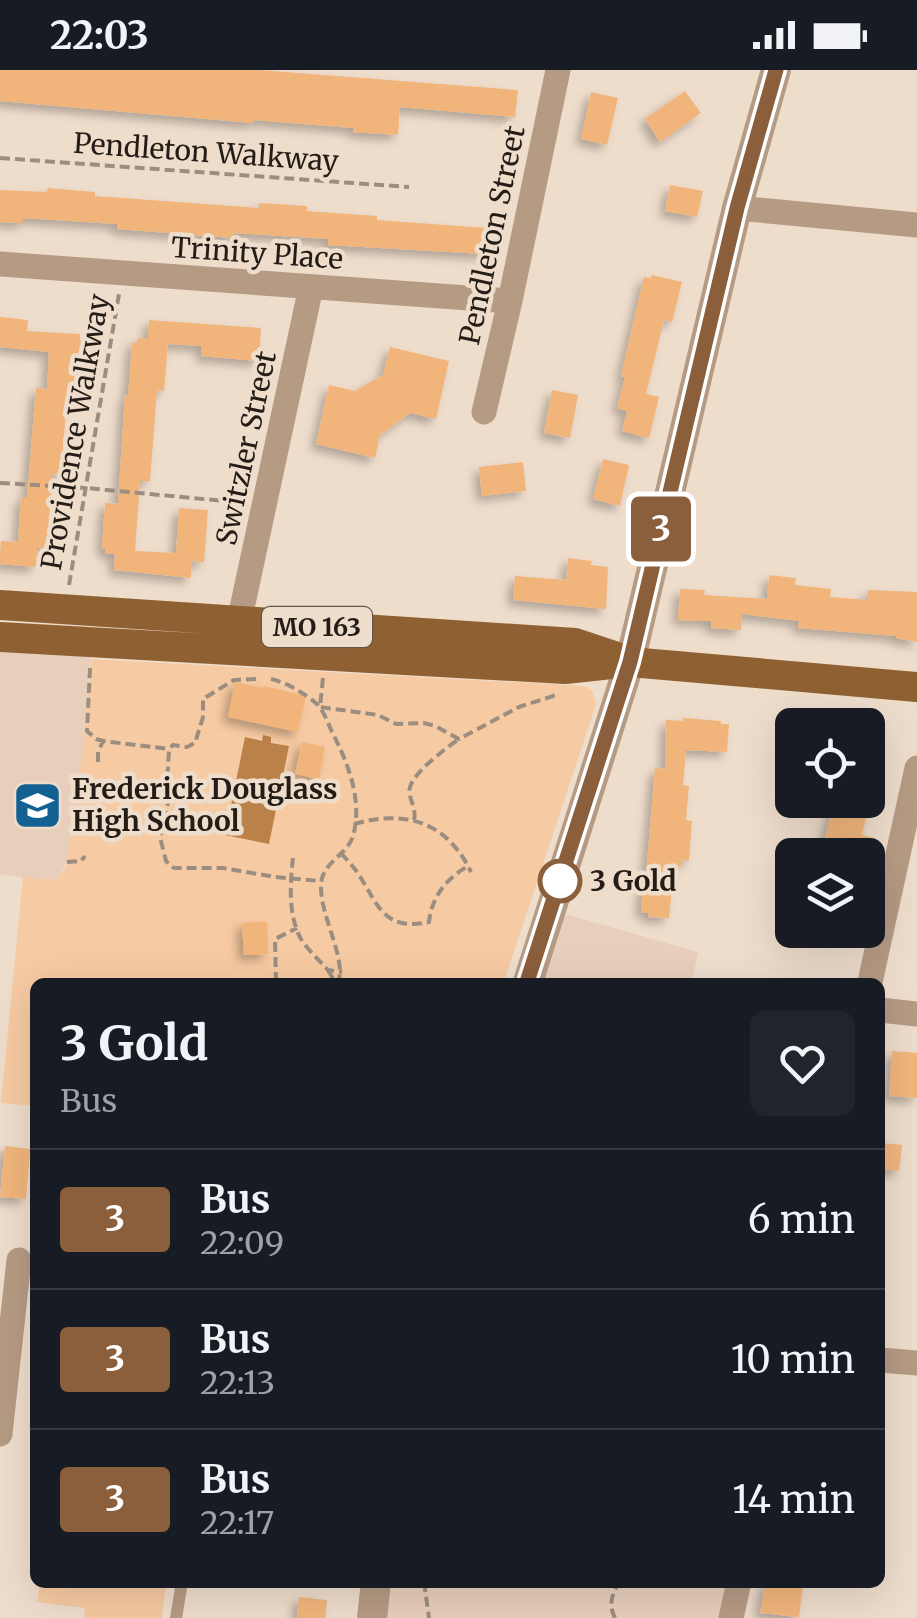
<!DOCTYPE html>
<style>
body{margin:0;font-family:Merriweather,serif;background:#20242c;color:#f1f3f6;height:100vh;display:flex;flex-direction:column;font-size:38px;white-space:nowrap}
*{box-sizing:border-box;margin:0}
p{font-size:32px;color:#9ea1a6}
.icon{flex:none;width:55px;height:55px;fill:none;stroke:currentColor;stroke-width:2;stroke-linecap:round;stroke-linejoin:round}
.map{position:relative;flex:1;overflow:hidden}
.drawer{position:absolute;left:30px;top:908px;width:855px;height:610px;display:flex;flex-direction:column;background:#171b24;border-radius:15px;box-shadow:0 10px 40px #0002}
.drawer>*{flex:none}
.badge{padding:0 20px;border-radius:8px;font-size:35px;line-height:65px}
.controls{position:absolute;left:775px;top:638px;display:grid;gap:20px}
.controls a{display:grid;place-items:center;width:110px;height:110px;border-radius:15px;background:#171b24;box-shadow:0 10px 40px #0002;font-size:50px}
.map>.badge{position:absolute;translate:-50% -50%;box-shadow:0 0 0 5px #fff}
.round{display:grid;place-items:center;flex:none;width:105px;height:105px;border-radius:15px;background:#20242c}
.overview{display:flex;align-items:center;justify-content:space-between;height:170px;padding:0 30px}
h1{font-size:48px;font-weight:700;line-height:75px}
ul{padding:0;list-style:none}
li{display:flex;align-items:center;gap:30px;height:140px;padding:0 30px;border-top:2px solid #363941}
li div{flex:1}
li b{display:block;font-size:38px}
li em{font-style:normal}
li .badge{min-width:110px;font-weight:700;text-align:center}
.status{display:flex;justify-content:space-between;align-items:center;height:70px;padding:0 50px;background:#171b24;direction:ltr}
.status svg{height:28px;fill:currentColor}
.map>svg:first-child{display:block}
.built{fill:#e8cfbb}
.green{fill:#f6caa2}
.water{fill:#ba8249}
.building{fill:#f1b57c;filter:url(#shadow)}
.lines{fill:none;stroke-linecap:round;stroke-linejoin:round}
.path{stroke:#9b8e81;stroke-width:4;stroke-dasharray:10 5;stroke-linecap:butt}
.service{stroke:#b69b84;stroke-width:12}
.minor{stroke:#b69b84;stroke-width:25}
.tertiary{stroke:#b69b84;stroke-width:30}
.primary{stroke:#8f6132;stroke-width:30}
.line-casing{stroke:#fff;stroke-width:22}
.line{stroke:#8b5e3c;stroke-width:15}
.stop-dot{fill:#fff;stroke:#8b5e3c;stroke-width:5}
.labels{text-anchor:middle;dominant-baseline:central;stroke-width:9;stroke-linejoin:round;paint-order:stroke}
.shield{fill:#efddcc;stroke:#61574d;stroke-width:2.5}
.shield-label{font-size:25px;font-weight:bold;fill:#241d17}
.street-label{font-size:28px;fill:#241d17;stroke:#efddcc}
.poi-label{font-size:28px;font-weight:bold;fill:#241d17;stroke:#efddcc;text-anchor:start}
.stop-label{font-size:28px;font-weight:bold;fill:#241d17;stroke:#efddcc;text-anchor:start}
</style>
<div class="status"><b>22:03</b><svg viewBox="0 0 49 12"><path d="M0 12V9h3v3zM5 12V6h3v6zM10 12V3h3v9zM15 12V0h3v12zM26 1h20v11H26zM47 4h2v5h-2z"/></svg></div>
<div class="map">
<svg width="917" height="1548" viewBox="0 0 917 1548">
<defs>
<filter id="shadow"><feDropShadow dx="-5.5" dy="5.5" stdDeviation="5" flood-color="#0004"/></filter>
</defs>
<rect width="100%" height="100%" fill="#efddcc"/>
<path class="built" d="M0,553L93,559L83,678L67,792L55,812L0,804Z
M551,840L698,882L692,912H528Z
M376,1513H739L731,1548H372Z"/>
<path class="green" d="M91,589L584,616L592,621L596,634L504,912H35V1036L1,1033L23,807L55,811L66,797L83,678Z
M155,1512L166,1514L162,1548H84L85,1538L37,1532L40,1513Z"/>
<path class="water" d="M263,665L271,667V673L289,676L269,774L225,765L245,667L262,671Z"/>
<path class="building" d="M0,0H259L518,20L515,47L400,37L398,65L353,62L354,58L254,50L253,53L0,31Z
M685,21L701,43L660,72L645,49Z
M591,22L618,28L607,75L581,69Z
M670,115L703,121L697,147L665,141Z
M48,118L95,122V126L259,138V133L307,136V141L377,146V150L487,158L485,184L328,175V169L234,163V168L117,159V154L23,148V153L0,152V120L47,122Z
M652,205L682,212L672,252L664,250L646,324L659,327L649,368L622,361L627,341L617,338L625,307L621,306L644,207L651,208Z
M0,247L28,250L27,261L80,264V270H86L83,309H81L80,315L68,314L61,405L52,404L47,478H37L36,497L0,494V483L1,471L18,472L21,427H27L36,318L47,319L49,282L0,277Z
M149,250L261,258L259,291L201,286L202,276L168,274L164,321L157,320L150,411H140L135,481L176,483L179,438L208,440L204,492L192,491L191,508L114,500L115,484L105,483V479L102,478L105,433L118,434L125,325L128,326L132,273H137L138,268L148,269Z
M390,277L449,291L436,349L410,343L380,365L375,388L316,374L329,315L355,321L383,305Z
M552,320L578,325L570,368L544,363Z
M603,389L629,395L620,436L593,429Z
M523,392L526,421L482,426L479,397Z
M568,488L592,491L591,495L608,497L606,539L513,530L515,506L566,510Z
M769,505L796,508L795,515L831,519L830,527L867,530L868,520L917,522V572L896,568V566L798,558L799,551L742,544L741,560L711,558V551L678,550L680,519L705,520L704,525L767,529Z
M235,612L263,618L264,616L306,626L298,662L228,647Z
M683,648L721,651V654H729L727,682L686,680L683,715L689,716L686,750L692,751L689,791L681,790L680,799L674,798L669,848L648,847L649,843L641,842L643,816L645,817L655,698L665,699L666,650L683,651Z
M302,672L325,677L319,709L295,704Z
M834,730H870L862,765L874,768L870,785H821Z
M267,852L268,884L244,885L242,853Z
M892,981L917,983V1028L889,1026Z
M880,1073L902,1075L899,1101L880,1099Z
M5,1076L30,1079L26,1129L0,1127Z
M766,1512L803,1514L799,1547L760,1543Z
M299,1527L327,1530L325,1548H297Z"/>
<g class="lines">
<path class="path" d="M0,88L409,117
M0,413L86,418L235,432
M69,515L119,224
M90,598L87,661L96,669L103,671L169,679
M323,608L320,637L378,645L396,654L424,653L435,656L459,669L519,637L553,626L551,624
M256,609L234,610L203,629V647L195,673L187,677L173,675L169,679L167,715L170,725L160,767L166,791L174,798H223L275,807L320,811
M271,609C286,612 306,624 318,635C324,642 328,653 332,662C348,693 363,730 353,766C347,786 321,792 321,816C320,846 347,889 338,912
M98,692V682L103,671
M414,750C417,736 407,728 410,717C415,701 445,679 459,669
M354,754C402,740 443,750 468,796
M341,783C346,789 352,795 357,802C378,833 382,862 429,852C432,826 446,809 468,796L471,802
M293,788C290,813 288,846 301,869C308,880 319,890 328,900L342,902
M67,792L81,791L85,786
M328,900L335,912
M276,912L275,869L297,858
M424,1512L429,1548
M615,1548C608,1534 612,1525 619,1512"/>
<path class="service" d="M176,1548L182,1512"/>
<path class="minor" d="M737,138L917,155
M0,194L510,231
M484,342L510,231L558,0
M239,552L311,217
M870,912L917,698
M880,940L917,944
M880,1290L917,1293
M0,1364L19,1190
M731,1548L739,1512"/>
<path class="tertiary" d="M528,912L630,592L737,138L776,0
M372,1548L376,1512"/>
<path class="primary" d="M0,535L575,573L623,589
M0,567L565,599L630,592L917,617"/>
</g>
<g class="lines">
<defs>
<path id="line" d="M527,912L630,592L737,138L776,0"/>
</defs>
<use href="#line" class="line-casing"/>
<use href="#line" class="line"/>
</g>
<defs>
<symbol id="school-square" viewBox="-11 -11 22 22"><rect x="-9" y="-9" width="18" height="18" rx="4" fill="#136093" stroke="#efddcc"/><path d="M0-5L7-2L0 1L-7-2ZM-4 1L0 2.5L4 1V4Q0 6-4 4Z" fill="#fff"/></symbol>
</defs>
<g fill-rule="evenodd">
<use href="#school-square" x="10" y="708" width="55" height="55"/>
</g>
<circle class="stop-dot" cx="560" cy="811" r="20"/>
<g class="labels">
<rect class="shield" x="262" y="537" width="110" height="40" rx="8"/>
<g class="shield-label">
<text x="317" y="557">MO 163</text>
</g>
<g class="street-label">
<text transform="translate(206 82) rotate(4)">Pendleton Walkway</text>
<text transform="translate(492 165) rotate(-78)">Pendleton Street</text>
<text transform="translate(257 183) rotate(4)">Trinity Place</text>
<text transform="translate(75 362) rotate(-80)">Providence Walkway</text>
<text transform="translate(246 378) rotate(-78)">Switzler Street</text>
</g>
<g class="poi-label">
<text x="72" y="719">Frederick Douglass<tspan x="72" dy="32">High School</tspan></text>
</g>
<g class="stop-label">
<text x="590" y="811">3 Gold</text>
</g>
</g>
</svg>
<div class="controls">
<a><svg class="icon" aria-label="locate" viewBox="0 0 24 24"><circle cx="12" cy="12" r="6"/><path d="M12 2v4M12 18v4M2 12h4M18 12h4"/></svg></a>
<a><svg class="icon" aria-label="layers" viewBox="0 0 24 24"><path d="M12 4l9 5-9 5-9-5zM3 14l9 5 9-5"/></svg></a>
</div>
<b class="badge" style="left:661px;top:459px;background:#8b5e3c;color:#fff">3</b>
<section class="drawer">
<div class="overview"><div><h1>3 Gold</h1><p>Bus</p></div><a class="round"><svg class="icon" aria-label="heart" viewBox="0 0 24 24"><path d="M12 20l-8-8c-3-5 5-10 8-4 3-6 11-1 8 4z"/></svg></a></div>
<ul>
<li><span class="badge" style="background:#8b5e3c;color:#fff">3</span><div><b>Bus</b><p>22:09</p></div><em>6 min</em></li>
<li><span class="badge" style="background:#8b5e3c;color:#fff">3</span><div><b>Bus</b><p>22:13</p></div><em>10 min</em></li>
<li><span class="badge" style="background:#8b5e3c;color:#fff">3</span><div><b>Bus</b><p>22:17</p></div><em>14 min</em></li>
</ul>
</section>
</div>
